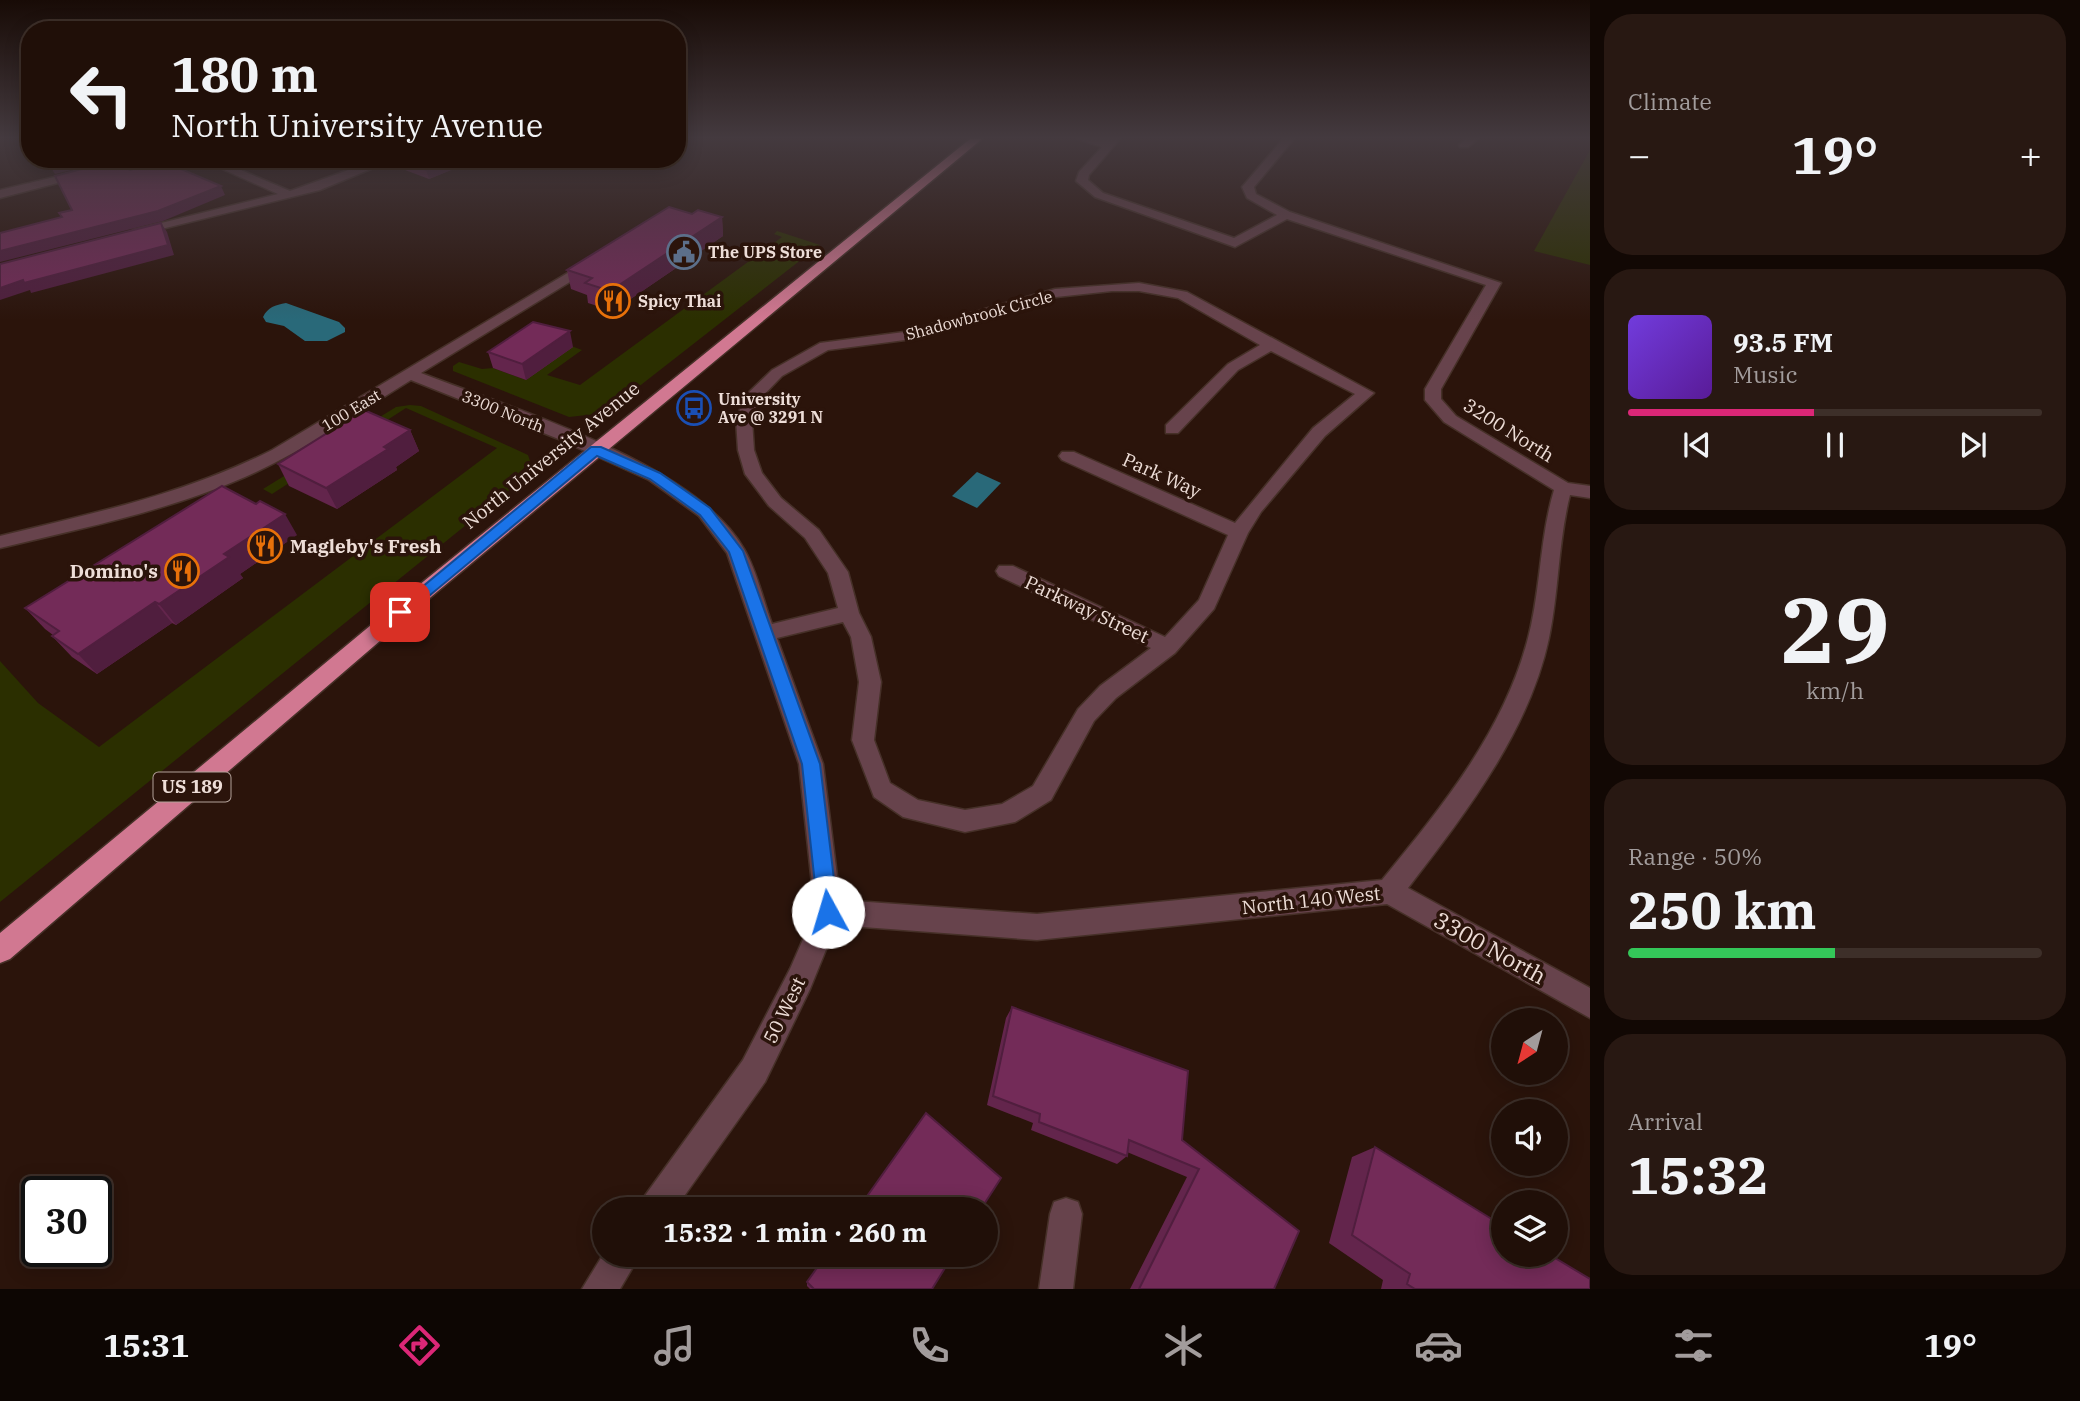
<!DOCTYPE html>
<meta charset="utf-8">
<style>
:root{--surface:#200f08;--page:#281812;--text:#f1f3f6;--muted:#a29c9c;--line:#3d2f29;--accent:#db2777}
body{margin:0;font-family:"IBM Plex Serif",serif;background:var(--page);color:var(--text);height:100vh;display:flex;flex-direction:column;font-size:26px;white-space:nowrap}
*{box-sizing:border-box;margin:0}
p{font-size:23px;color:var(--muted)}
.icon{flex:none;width:38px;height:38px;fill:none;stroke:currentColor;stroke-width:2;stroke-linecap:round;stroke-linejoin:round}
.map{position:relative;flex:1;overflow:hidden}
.details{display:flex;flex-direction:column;gap:14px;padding:14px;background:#120804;width:490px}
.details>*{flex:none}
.hud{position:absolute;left:21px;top:21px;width:665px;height:147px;border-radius:28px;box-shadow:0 4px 18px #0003,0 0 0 2px var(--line);background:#200f08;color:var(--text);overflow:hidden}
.needle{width:46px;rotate:216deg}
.fabs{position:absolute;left:1491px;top:1008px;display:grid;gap:14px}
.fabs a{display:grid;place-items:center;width:77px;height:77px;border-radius:50%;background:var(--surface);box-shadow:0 4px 18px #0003,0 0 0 2px var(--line);font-size:35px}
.speed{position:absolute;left:21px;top:1176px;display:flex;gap:14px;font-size:35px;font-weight:700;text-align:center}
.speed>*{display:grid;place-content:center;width:91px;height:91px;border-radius:50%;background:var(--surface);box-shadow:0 4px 18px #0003,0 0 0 2px var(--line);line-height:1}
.speed .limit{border:4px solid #111;border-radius:10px;background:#fff;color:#111}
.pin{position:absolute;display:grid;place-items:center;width:60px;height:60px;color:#fff;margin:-30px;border-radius:14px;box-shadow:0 4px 10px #0006}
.me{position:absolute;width:77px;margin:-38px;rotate:354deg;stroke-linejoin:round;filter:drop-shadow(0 0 5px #0008)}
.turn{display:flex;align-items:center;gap:24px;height:147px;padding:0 35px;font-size:32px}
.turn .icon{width:91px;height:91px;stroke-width:2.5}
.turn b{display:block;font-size:49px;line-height:60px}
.big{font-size:52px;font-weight:800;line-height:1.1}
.details .tile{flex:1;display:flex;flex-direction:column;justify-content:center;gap:10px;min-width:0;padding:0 24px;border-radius:28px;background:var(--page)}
.details .dial{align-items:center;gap:0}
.dial b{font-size:91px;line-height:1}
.song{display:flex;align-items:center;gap:21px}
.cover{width:84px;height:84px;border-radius:10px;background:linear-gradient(135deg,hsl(260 70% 55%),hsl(270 70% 35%))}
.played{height:7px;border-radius:4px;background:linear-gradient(90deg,var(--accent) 45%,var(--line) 45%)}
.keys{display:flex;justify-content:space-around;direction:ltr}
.heat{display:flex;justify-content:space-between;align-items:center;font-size:38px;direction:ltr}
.charge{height:10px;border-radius:5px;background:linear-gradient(90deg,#34c759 50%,var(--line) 0)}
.trip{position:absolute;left:592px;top:1197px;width:406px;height:70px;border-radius:35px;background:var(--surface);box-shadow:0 4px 18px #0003,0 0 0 2px var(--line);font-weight:800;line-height:70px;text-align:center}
.menu{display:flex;height:112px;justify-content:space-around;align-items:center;background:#0d0603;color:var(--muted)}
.menu .icon{width:49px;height:49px}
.menu .on{color:var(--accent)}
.menu b{font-size:32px;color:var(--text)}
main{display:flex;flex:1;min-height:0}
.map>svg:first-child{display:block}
.green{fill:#2b2f00}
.water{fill:#296979}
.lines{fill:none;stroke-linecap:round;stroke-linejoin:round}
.minor-casing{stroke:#463028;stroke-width:3}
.highway-casing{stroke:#463028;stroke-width:3}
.minor{fill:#67434c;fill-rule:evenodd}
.highway{fill:#d17891;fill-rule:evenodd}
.wall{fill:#63254c}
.shaded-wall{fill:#501e3e}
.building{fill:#732b58;stroke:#501e3e;stroke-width:2}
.route{fill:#1a73e8;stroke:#114b97;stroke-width:2}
.labels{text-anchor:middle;stroke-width:7;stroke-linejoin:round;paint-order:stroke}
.far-poi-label{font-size:16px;font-weight:bold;fill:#edddd7;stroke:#2b140b;text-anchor:start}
.far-street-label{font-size:16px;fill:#edddd7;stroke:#2b140b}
.shield{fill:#2b140b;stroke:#b3a19a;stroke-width:2}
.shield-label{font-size:18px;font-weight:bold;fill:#edddd7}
.street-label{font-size:19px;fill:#edddd7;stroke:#2b140b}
.poi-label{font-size:19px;font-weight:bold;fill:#edddd7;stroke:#2b140b;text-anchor:start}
.near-street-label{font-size:23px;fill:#edddd7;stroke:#2b140b}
</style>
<main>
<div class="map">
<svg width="1590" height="1289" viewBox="0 0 1590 1289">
<rect width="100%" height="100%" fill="#2b140b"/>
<g class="green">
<polygon points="1590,150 1590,265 1534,251"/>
<polygon points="777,231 820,245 605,413 569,417 453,371 453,366 459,362 482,369 493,368 526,380 566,344 582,350 547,375 580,385 782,237 774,234"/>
<polygon points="410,405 421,406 528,455 530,461 515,478 518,483 0,902 0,661 38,703 99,747 497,448 406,408 272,494 263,489 396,407"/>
</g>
<g class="water">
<path d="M286,303l53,19 6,6v4l-18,9h-22l-21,-15 -18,-4 -3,-5c5,-10 12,-12 23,-14z"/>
<polygon points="977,472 1001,483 977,508 952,496"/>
</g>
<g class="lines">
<g class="minor-casing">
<g id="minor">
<path d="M1078,139h42l-31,36 -1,5 15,13 131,45 43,-23 -30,-17 -5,-11 41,-48h11l-40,48 2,7 34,18 211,71 -60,106v10l15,17 112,67 22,3v12l-20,-3c-12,47 -11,96 -21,143 -20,94 -84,176 -141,250l182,100v30l-203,-114 -350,36 -201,-15 -26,64 -45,93 -90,127h-35l4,-12 99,-137 47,-91 25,-57 -16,-148 -72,-211 -28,-37 -50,-36 -93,-42 -145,-58c-54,33 -108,72 -166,97 -78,34 -162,51 -245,71v-12c97,-24 182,-41 272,-86l319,-191 5,1v6l-175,107c92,36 274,90 323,176 13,22 19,51 28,75l66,-16 -10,-35 -23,-35 -36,-32 -24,-32 -7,-24 -2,-30 9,-24 27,-26 48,-27 84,-11 151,-43 84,-6 48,9 187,101 -49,43 -64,76 -13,21 -34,76 -39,44 -59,45 -22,23 -43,79 -36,22 -50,10 -62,-15 -29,-20 -22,-57 7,-58 -8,-45 -8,-15 -66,16 46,126 17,136 197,14 345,-34c59,-72 120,-146 145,-238 14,-50 12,-102 27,-152l-110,-68 -19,-22v-11l61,-104 -199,-66 -52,28 -140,-50 -19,-16 3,-9 23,-25zM1112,291h27l39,7 82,47 -32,19 -62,61v8h12l60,-63 33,-19 84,43 -42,34 -78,95 -161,-71h-12l-3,4 3,4 166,75 -29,65 -34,37 -152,-71h-14l-3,5 3,5 152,72 -51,38 -22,23 -45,77 -31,18 -37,6 -47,-10 -28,-17 -16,-43 7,-58 -10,-45 -12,-24 -11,-41 -29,-42 -38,-32 -19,-25 -8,-23 -2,-30 6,-19 24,-25 46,-26 77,-10 151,-43z"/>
<polygon points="1466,139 1478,139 1468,147 1460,147 1459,145"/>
<polygon points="130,159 150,159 0,198 0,190"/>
<polygon points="200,159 215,159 290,191 379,159 395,159 320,190 133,236 133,230 278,194"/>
<polygon points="1066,1198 1078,1202 1082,1214 1073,1289 1039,1289 1050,1214 1054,1202"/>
<polygon points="604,1253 640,1255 620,1289 582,1289"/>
</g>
</g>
<g class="highway-casing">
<polygon id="highway" points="970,139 982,139 438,591 10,959 0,963 0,933 424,581"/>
</g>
<use href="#minor" class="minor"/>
<use href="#highway" class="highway"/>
</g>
<g class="wall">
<polygon points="263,159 323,159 293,170"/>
<polygon points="387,159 478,159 429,179 389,164"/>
<polygon points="692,214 722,217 723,236 613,311 588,303 587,295 571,289 567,270"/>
<polygon points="573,347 526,380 493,368 488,352"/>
<polygon points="410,430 419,451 396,467 397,470 337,509 289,486 278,464"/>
<polygon points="297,535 240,574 243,578 176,625 172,623 97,674 72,657 52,636 53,635 45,629 25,608"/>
<polygon points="1012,1007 1182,1140 1274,1289 1130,1289 1187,1177 1127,1152 1127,1156 1117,1164 1031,1130 1033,1123 987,1105 1006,1018"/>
<polygon points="1375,1147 1590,1289 1381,1289 1383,1280 1329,1243 1352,1157"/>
<polygon points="807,1282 932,1289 810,1289 807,1286"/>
</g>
<g class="shaded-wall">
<polygon points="74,159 109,159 110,161 55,174 49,165"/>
<polygon points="295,159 323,159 293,170 289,161"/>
<polygon points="453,159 478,159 429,179 426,170"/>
<polygon points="221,186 225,195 163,221 0,262 0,251"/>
<polygon points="722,217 723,236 613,311 610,291"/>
<polygon points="161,223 167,232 174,255 31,293 30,290 0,300 0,288 23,280"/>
<polygon points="570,331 573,347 526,380 522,364"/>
<polygon points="410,430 419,451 396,467 397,470 337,509 326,488"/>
<polygon points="285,514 297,535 240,574 243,578 176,625 159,604 224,554"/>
<polygon points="155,602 172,623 97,674 78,654"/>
</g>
<g class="building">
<polygon points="46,159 74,159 49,165"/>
<polygon points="397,159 453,159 426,170"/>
<polygon points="116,160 130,170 160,160 221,186 158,211 0,251 0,233 62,217 59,213 72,210 55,176"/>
<polygon points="669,207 692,214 698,210 722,217 610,291 585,283 592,278 567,270"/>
<polygon points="161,223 168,245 24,283 23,280 0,288 0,264"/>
<polygon points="533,322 570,331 522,364 488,352"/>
<polygon points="364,410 410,430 384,447 388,449 326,488 278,464"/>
<polygon points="222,486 256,504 260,501 285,514 224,554 229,557 159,604 155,602 78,654 52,636 59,631 25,608"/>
<polygon points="1012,1007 1188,1071 1182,1140 1299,1231 1274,1289 1139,1289 1199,1169 1129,1140 1127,1156 1039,1122 1040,1114 993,1096"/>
<polygon points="926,1113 1001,1178 981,1209 858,1209"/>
<polygon points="1375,1147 1503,1226 1503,1255 1550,1255 1590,1279 1590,1289 1415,1289 1407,1284 1410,1274 1352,1235"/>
<polygon points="826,1255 953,1255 932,1289 814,1289 807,1282"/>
</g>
<linearGradient id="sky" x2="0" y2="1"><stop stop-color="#180b06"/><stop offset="0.43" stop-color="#443a3f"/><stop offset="1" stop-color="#443a3f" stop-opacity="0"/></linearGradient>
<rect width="1590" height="320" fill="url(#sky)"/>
<polygon class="route" points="591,447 601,447 660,473 710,508 743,551 820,764 838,912 835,919 828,922 821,919 818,912 802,764 729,552 700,515 650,479 597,456 405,616 400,618 392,612"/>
<defs>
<g id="civic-ring" transform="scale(1.75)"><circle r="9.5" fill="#2b140b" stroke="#5c6f8a" stroke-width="1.5"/><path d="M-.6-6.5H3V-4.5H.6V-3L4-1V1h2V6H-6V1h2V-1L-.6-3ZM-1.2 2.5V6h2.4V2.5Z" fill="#5c6f8a"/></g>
<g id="restaurant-ring" transform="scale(1.75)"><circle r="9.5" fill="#2b140b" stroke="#e8710a" stroke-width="1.5"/><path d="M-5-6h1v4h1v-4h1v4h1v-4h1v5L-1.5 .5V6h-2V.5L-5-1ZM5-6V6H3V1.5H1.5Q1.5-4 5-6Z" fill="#e8710a"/></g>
<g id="bus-ring" transform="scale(1.75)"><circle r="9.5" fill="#2b140b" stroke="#1a4fb4" stroke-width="1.5"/><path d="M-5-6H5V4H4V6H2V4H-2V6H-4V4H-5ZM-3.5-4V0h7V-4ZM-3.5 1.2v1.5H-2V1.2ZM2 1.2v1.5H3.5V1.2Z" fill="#1a4fb4"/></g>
</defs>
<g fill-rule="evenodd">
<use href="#civic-ring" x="684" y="252"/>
<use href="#restaurant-ring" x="613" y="301"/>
<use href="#bus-ring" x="694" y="408"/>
<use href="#restaurant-ring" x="265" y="546"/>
<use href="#restaurant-ring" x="182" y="571"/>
</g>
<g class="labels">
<g class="far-poi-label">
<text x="708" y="258">The UPS Store</text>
<text x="638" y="307">Spicy Thai</text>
<text x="718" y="405">University<tspan x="718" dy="18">Ave @ 3291 N</tspan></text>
</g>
<g class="far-street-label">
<text transform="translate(979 315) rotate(-15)" y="6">Shadowbrook Circle</text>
<text transform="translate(351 410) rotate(-31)" y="6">100 East</text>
<text transform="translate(503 411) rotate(22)" y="6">3300 North</text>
</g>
<rect class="shield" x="153.5" y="772.5" width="77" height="29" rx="5"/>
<g class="shield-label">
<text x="192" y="793">US 189</text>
</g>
<g class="street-label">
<text transform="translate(1509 430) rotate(32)" y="7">3200 North</text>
<text transform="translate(551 455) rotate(-39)" y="7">North University Avenue</text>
<text transform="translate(1162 475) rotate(24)" y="7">Park Way</text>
<text transform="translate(1087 609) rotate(25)" y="7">Parkway Street</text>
<text transform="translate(1311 900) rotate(-6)" y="7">North 140 West</text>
<text transform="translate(784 1010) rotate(-64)" y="7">50 West</text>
</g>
<g class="poi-label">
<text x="290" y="553">Magleby's Fresh</text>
<text x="158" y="578" text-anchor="end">Domino's</text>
</g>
<g class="near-street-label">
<text transform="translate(1490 948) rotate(29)" y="8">3300 North</text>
</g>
</g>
</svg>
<div class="fabs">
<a><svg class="needle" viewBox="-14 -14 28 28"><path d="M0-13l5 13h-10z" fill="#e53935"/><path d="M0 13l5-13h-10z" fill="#a29c9c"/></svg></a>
<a><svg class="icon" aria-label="sound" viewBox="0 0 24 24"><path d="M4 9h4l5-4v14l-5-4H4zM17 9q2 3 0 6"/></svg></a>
<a><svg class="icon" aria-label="layers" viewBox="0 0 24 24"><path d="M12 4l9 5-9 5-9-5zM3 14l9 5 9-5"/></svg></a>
</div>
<div class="speed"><div class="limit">30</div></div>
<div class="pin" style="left:400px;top:612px;background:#d93025"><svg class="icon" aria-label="arrive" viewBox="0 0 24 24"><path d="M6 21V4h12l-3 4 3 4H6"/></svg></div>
<svg class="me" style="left:828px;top:912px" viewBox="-20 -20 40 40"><circle r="19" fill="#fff"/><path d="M0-13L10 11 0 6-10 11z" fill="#1a73e8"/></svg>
<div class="trip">15:32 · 1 min · 260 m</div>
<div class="hud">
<div class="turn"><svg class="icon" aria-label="left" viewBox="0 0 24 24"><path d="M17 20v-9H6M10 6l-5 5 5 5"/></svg><div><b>180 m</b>North University Avenue</div></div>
</div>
</div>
<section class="details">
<div class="tile"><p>Climate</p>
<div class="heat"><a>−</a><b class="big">19°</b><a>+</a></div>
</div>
<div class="tile">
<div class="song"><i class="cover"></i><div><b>93.5 FM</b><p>Music</p></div></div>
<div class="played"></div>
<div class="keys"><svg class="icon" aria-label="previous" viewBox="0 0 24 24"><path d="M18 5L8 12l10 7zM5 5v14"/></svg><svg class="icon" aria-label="pause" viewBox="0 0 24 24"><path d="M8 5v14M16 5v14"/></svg><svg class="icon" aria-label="next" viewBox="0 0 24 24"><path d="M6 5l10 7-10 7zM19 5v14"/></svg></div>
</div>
<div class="tile dial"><b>29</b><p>km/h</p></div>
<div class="tile"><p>Range · 50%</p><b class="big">250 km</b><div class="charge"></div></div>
<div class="tile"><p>Arrival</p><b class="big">15:32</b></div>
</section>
</main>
<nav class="menu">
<b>15:31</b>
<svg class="icon on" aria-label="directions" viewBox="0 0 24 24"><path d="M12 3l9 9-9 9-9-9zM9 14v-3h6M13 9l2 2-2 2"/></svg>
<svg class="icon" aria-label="music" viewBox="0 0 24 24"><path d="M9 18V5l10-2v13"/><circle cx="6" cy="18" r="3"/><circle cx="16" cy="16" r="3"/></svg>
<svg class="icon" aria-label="phone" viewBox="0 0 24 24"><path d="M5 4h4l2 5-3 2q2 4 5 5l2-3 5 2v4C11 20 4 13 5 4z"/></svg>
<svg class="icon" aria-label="climate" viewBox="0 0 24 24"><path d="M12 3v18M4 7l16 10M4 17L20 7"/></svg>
<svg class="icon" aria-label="car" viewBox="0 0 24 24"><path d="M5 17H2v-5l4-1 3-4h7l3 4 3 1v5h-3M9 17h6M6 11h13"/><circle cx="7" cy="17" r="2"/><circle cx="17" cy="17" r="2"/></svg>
<svg class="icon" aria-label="filters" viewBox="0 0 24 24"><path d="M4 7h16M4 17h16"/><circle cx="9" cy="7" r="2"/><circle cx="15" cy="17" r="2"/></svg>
<b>19°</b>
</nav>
